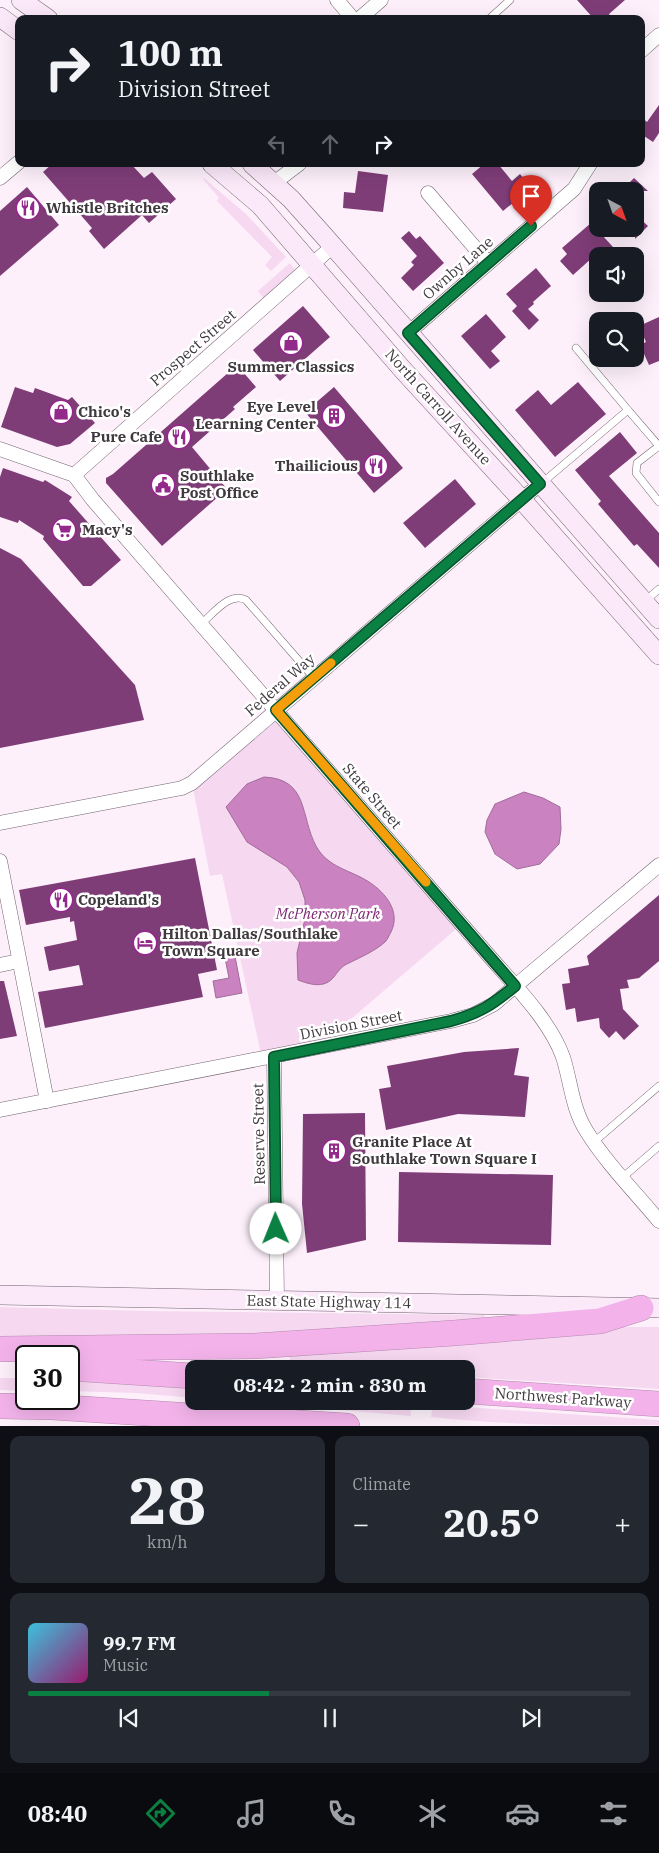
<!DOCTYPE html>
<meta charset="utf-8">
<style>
:root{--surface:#171b24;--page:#242831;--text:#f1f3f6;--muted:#9ea1a6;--line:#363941;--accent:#0b8043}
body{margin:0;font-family:"IBM Plex Serif",serif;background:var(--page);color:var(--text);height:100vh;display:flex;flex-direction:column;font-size:19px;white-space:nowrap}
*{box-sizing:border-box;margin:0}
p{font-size:16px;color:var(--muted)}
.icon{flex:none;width:28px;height:28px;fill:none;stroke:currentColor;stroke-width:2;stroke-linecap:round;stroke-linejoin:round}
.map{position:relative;height:1426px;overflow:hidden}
.side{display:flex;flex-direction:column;gap:10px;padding:10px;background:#0d0f14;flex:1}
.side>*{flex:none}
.top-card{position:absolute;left:15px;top:15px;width:630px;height:152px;border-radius:10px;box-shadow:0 5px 20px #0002;background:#171b24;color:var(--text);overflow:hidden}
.needle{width:32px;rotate:139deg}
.controls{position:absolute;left:589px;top:182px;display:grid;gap:10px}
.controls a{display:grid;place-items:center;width:55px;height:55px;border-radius:10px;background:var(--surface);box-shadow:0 5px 20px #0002;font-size:25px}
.speed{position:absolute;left:15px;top:1345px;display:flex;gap:10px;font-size:25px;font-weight:700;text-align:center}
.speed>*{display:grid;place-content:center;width:65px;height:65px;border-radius:50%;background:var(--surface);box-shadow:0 5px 20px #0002;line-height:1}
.speed .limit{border:2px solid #111;border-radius:8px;background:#fff;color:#111}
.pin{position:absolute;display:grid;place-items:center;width:42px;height:42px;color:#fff;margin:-51px -21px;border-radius:50% 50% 50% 0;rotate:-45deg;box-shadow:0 0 5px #0007}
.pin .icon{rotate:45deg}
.me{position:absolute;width:55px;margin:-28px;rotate:359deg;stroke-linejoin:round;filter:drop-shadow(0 0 4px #0008)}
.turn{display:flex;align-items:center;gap:18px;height:105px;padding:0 20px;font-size:22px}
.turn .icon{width:65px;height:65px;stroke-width:2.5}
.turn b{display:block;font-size:35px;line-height:42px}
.lanes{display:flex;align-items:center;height:48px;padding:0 20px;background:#0003;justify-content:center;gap:25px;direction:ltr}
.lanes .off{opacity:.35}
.big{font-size:38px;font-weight:700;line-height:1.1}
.side .tile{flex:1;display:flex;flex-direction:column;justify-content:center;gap:8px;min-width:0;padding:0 18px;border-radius:10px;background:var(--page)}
.side .dial{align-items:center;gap:0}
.dial b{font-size:65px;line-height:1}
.song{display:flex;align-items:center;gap:15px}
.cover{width:60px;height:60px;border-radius:8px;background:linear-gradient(135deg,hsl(190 70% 55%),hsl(320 70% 35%))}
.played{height:5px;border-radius:2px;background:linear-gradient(90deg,var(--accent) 40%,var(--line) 40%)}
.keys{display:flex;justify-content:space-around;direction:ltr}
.heat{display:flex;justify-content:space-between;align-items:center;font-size:28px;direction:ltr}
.side .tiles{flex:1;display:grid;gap:10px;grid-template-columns:1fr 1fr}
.tile:last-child{grid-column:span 2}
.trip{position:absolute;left:185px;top:1360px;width:290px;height:50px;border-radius:10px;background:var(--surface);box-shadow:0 5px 20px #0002;font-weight:700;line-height:50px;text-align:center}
.tab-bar{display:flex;height:80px;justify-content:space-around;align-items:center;background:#090b0e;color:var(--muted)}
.tab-bar .icon{width:35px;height:35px}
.tab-bar .selected{color:var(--accent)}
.tab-bar b{font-size:22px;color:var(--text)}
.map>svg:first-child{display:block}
.green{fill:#f6d8f1}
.water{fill:#ca82c0;stroke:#a16c99}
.building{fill:#7f3d78}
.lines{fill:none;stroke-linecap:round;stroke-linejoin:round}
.lane-casing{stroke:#71646f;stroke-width:8}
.street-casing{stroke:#71646f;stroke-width:15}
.secondary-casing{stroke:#71646f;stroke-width:20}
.highway-casing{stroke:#b489ae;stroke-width:26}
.lane{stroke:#fff;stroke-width:7}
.street{stroke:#fff;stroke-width:14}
.secondary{stroke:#fbe8f9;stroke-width:19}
.highway{stroke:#f3b3ea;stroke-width:25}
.route-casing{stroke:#07532c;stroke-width:12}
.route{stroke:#0b8043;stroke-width:9}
.slow{stroke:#f59e0b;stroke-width:9}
.labels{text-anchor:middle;stroke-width:5;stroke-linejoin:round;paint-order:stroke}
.poi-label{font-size:15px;font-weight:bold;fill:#403a3f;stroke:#fff;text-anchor:start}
.street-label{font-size:15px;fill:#403a3f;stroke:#fff}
.park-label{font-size:15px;font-style:italic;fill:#7d2875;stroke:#fff}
</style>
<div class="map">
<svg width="659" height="1426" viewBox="0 0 659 1426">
<rect width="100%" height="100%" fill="#fdf0fb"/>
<g class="green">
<polygon points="204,178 246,214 286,257 271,271 265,265 272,257 217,201 219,198 203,179"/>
<polygon points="290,263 295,270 264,299 258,291"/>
<polygon points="276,710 462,924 317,1048 262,1059 222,874 210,876 192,783"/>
<polygon points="0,1307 146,1311 485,1315 483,1323 291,1336 0,1340"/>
<polygon points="620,1327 659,1327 659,1389 466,1377 466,1369 368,1369 290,1362 289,1347"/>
<polygon points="0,1378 26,1378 26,1391 0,1390"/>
<polygon points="69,1379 194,1386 194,1398 136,1393 69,1391"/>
<polygon points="238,1401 377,1401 410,1404 411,1416"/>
<path d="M433,1405l226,15v5c-77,1 -151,0 -228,-8z"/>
</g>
<g class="water">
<path d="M264,777c45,2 36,39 52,69 12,22 35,24 53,36 17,11 32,30 22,50 -2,3 -3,7 -6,10 -10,9 -24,15 -36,21 -8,3 -11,9 -16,15 -10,11 -24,6 -35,2l-1,-27 8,-34v-19l-6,-18 -12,-15 -40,-25 -21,-35 21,-23z"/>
<polygon points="524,792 543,798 560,807 561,829 559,844 540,864 517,869 495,854 485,832 487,820 495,804"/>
<polygon points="234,951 242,993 216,998 213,981 229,978 224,953"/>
</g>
<g class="building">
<polygon points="577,0 625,0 609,14 613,19 594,19"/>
<polygon points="659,105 659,133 653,142 641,134 641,117 647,122"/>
<polygon points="52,164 131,164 144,178 152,172 176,199 149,223 142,215 104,249 89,231 92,228 43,172"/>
<polygon points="484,164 498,164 512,181 520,174 531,188 503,211 472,174"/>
<polygon points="358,171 388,175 383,212 343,208 344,192 355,193"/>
<polygon points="634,178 648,191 621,191"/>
<polygon points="27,187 59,225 0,276 0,211"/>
<polygon points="635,214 648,226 635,239"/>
<polygon points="591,223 613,247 605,253 602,249 573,275 560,261 567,254 562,248"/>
<polygon points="409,231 416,239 420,236 444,263 413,291 401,278 414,265 411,262 417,256 401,238"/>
<polygon points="536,268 551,286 533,302 534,304 528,309 539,320 529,330 512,311 517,306 506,294"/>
<polygon points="303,306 330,337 280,381 253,350"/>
<polygon points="486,314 506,337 491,351 500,361 490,369 461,336"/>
<polygon points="659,317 659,361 649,365 640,345 646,342 639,326"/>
<polygon points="237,365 256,387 233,407 235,409 192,447 227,489 162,546 106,483 106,478 113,474"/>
<polygon points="578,382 606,414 555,457 515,410 538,390 551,405"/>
<polygon points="15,387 33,393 35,388 68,400 72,397 95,423 70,444 57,447 1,427"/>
<polygon points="334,387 403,468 374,493 305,412"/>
<polygon points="620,432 637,453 609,476 659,533 659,568 637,544 634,546 598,504 601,501 575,470"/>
<polygon points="3,468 43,482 45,480 72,497 69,501 121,560 91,586 83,586 43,539 44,536 19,520 18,523 0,517 0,477"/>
<polygon points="455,479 476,504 425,548 403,523"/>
<polygon points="0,548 21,559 135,685 144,720 0,748"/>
<polygon points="195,858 217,970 198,974 203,997 45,1028 38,992 83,985 79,965 49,971 44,947 77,940 74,921 70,922 70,917 26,925 19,890"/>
<polygon points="659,895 659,961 639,978 627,980 629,988 620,989 623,1009 639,1026 624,1040 616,1031 609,1038 600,1028 599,1018 577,1022 575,1008 566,1010 562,984 570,983 568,969 589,965 587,956"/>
<polygon points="0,981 4,981 17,1036 0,1039"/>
<polygon points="519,1048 514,1075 529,1077 525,1117 458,1114 386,1130 379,1089 391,1087 387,1066 464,1052"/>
<polygon points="365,1113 366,1240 307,1253 302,1204 303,1114"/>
<polygon points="399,1172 553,1175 551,1245 398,1242"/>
</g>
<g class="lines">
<g class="lane-casing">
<g id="lane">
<polyline points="489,19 510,0"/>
<polyline points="628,410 659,446"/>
<polyline points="659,446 637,463 636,473 659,502"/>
<polyline points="542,483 628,410 576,348"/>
<polyline points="644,602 659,589"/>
<path d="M201,624c12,-10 29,-33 45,-24l68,78"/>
<polyline points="594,1142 659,1086"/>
<polyline points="622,1178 659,1146"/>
</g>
</g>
<g class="street-casing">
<g id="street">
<polyline points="337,0 353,19"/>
<polyline points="359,19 381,0"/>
<polyline points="641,51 659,35"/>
<polyline points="0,178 19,162"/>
<polyline points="274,183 299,164"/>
<polyline points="428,193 488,263"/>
<polyline points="408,333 574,189 590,164"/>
<path d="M0,449l74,26 19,25 391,450c26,31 65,68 79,107 8,25 9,52 24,75 20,32 48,60 72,89"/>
<polyline points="74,475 333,246"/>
<polyline points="0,823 182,788 192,783 540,484"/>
<polyline points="0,861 47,1101"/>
<polyline points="0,965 19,961"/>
<polyline points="274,1057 277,1301"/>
<polyline points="0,1110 451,1021 473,1015 494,1004 659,865"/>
</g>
</g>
<g class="secondary-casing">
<g id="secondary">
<polyline points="21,0 48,19"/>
<polyline points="0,17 19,31"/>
<polyline points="212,164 260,205 403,370 522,500 659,655"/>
<polyline points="252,164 291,199 325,237 659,619"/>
<polyline points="0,1295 659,1308"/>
</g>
</g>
<g class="highway-casing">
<g id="highway">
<polyline points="0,1349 255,1346 454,1333 600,1321 641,1308"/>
<polyline points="69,1368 194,1376"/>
<polyline points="466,1391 659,1404"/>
<polyline points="0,1406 52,1407 347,1426"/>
</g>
</g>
<use href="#lane" class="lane"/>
<use href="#street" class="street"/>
<use href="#secondary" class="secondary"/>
<use href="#highway" class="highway"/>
</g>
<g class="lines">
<g class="route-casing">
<path id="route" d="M276,1229l-2,-172 177,-36c29,-8 41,-16 64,-35l-239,-276 264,-226 -132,-151 123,-107"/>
</g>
<use href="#route" class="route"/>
<polyline class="slow" points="331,663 276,710 426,882"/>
</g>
<defs>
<g id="restaurant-ring" transform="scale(1.25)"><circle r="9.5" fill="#fff" stroke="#94298c" stroke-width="1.5"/><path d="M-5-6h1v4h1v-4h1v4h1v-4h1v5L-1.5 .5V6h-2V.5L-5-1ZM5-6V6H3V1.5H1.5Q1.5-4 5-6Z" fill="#94298c"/></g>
<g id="shop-ring" transform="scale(1.25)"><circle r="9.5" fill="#fff" stroke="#94298c" stroke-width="1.5"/><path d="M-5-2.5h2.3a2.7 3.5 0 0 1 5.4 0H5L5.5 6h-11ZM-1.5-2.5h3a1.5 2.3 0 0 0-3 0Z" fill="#94298c"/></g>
<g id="building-ring" transform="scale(1.25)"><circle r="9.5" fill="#fff" stroke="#94298c" stroke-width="1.5"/><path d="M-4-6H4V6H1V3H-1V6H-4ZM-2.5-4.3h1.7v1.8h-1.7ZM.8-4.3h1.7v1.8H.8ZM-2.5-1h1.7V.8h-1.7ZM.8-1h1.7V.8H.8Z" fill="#94298c"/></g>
<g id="civic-ring" transform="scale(1.25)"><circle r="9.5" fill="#fff" stroke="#94298c" stroke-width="1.5"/><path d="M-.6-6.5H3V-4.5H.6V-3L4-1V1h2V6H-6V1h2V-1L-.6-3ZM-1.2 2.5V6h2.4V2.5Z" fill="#94298c"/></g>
<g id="supermarket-ring" transform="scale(1.25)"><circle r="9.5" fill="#fff" stroke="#94298c" stroke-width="1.5"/><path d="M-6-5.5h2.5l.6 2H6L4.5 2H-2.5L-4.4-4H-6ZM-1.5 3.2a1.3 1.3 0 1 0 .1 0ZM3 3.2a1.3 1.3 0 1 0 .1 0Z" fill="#94298c"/></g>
<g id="hotel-ring" transform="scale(1.25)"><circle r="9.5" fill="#fff" stroke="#94298c" stroke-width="1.5"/><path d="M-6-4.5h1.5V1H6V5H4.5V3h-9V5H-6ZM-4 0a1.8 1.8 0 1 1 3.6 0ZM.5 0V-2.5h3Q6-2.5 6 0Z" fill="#94298c"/></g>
</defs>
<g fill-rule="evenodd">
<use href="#restaurant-ring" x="28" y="208"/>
<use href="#shop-ring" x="291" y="343"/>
<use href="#shop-ring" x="61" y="412"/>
<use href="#building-ring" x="334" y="416"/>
<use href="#restaurant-ring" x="179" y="437"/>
<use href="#restaurant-ring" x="376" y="466"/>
<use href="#civic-ring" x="163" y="485"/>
<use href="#supermarket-ring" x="64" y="530"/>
<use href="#restaurant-ring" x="61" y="900"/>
<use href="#hotel-ring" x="145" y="943"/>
<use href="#building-ring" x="334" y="1151"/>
</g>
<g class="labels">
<g class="poi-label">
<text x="46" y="213">Whistle Britches</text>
<text x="291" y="372" text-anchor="middle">Summer Classics</text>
<text x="316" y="412" text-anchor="end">Eye Level<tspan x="316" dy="17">Learning Center</tspan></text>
<text x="78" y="417">Chico's</text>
<text x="162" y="442" text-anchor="end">Pure Cafe</text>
<text x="358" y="471" text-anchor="end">Thailicious</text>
<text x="180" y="481">Southlake<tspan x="180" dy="17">Post Office</tspan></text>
<text x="82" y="535">Macy's</text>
<text x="78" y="905">Copeland's</text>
<text x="162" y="939">Hilton Dallas/Southlake<tspan x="162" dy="17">Town Square</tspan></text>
<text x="352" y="1147">Granite Place At<tspan x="352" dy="17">Southlake Town Square I</tspan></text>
</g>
<g class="street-label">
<text transform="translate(458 268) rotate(-41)" y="5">Ownby Lane</text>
<text transform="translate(193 348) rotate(-41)" y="5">Prospect Street</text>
<text transform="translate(438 407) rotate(48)" y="5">North Carroll Avenue</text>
<text transform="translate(280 685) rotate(-41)" y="5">Federal Way</text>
<text transform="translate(372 796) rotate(49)" y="5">State Street</text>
<text transform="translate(351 1025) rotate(-11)" y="5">Division Street</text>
<text transform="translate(259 1134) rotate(-91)" y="5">Reserve Street</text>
<text transform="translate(329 1302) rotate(1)" y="5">East State Highway 114</text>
<text transform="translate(563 1398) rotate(4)" y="5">Northwest Parkway</text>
</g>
<g class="park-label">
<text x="328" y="919">McPherson Park</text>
</g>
</g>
</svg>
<div class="controls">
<a><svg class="needle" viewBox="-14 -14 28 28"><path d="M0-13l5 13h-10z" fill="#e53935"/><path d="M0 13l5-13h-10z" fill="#9ea1a6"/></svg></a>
<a><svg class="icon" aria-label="sound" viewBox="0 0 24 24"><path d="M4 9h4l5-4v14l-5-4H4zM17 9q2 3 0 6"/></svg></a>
<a><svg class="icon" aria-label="search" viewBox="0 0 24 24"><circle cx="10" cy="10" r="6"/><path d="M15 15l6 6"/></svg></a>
</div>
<div class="speed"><div class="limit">30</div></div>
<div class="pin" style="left:531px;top:226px;background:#d93025"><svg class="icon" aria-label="arrive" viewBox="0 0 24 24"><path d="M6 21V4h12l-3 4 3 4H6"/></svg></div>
<svg class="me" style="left:276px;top:1229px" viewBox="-20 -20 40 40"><circle r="19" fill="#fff"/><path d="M0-13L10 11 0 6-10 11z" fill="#0b8043"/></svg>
<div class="trip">08:42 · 2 min · 830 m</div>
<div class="top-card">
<div class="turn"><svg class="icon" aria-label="right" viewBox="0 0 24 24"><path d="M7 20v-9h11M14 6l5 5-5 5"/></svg><div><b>100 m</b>Division Street</div></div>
<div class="lanes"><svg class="icon off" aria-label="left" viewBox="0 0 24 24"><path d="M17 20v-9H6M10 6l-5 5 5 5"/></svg><svg class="icon off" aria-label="ahead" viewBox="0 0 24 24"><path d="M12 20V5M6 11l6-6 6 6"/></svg><svg class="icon" aria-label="right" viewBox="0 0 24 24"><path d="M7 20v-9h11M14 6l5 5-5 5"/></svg></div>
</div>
</div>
<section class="side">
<div class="tiles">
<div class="tile dial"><b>28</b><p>km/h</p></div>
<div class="tile"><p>Climate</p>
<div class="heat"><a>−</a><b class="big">20.5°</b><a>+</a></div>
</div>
<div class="tile">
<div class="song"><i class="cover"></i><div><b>99.7 FM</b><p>Music</p></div></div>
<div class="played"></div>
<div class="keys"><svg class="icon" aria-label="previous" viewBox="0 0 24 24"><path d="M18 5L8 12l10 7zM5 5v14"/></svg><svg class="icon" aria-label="pause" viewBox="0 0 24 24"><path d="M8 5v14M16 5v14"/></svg><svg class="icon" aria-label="next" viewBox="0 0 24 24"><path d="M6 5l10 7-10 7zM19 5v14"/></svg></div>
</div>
</div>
</section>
<nav class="tab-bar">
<b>08:40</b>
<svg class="icon selected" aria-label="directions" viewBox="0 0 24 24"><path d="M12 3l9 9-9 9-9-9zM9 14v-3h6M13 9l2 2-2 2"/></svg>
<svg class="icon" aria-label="music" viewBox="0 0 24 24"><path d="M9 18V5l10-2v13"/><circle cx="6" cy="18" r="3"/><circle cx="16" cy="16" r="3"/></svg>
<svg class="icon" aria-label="phone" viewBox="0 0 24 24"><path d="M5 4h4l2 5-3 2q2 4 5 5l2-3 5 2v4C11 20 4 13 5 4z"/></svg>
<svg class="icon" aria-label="climate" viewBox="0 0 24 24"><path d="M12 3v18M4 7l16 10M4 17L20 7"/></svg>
<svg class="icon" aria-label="car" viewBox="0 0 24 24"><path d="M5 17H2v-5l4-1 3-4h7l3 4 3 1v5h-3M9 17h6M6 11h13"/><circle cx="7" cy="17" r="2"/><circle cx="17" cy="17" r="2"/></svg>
<svg class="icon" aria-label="filters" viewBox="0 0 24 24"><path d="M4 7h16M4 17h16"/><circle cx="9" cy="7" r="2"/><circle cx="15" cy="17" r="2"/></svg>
</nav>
